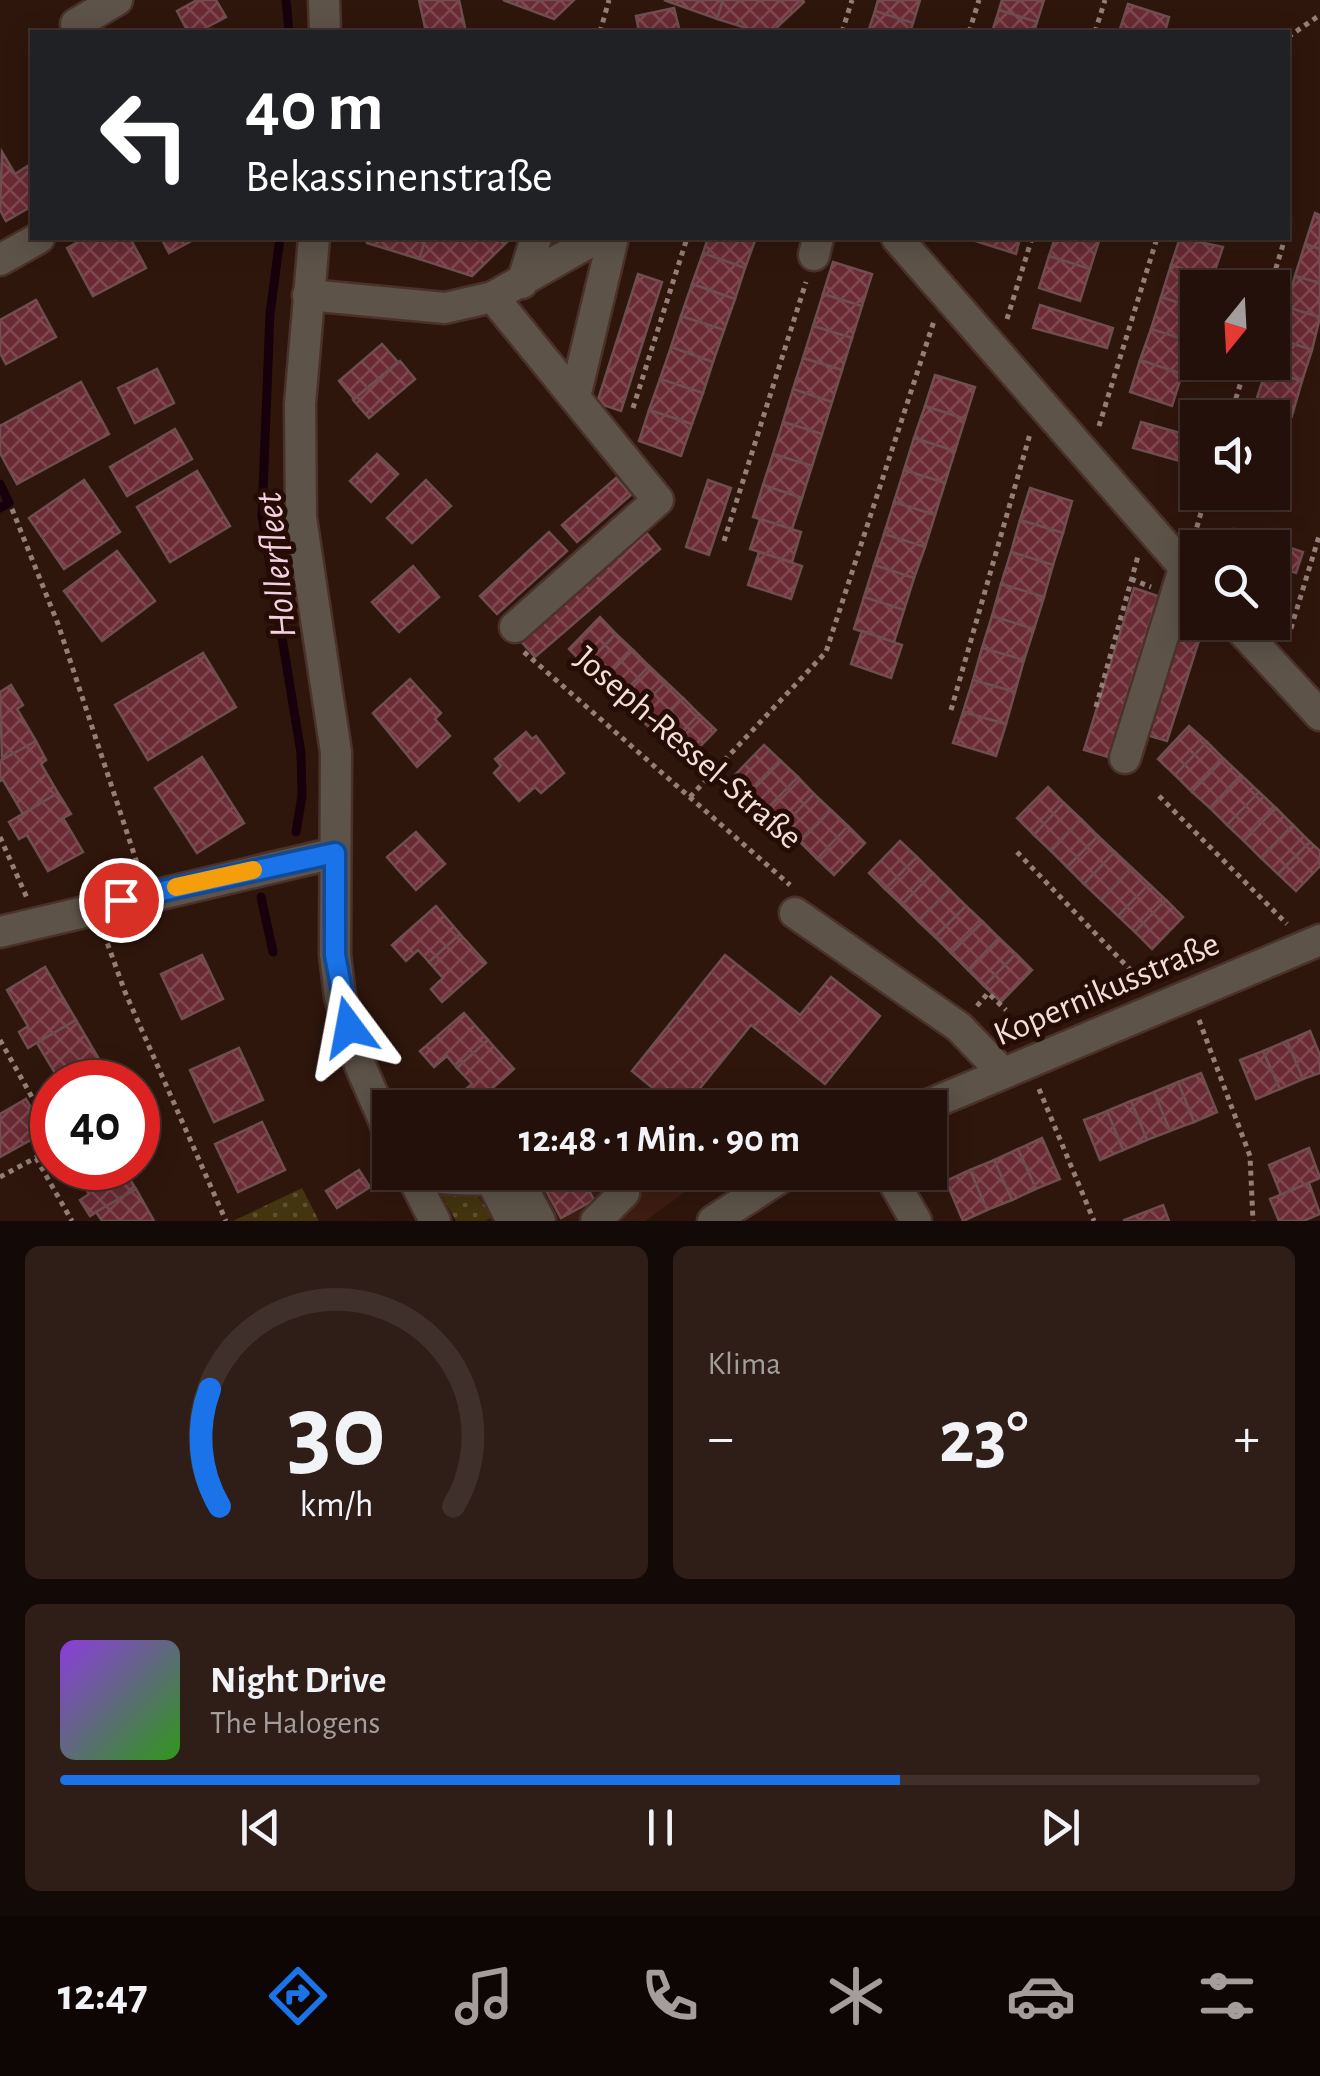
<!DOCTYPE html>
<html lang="de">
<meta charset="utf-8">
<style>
:root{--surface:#23100a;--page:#2f1e18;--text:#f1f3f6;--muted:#a39d9c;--line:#40302b;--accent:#1a73e8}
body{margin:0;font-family:"Alegreya Sans",sans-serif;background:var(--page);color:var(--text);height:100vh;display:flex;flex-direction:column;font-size:38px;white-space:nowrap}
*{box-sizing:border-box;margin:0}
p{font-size:32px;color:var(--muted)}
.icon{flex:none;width:55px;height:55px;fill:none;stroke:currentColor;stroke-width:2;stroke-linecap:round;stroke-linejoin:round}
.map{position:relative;height:1221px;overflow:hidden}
.side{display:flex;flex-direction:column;gap:25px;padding:25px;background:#130906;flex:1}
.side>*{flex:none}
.guide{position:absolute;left:30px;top:30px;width:1260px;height:210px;border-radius:0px;box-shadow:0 5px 25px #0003,0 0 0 2px var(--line);background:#202124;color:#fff;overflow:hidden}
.needle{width:65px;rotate:198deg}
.controls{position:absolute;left:1180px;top:270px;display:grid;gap:20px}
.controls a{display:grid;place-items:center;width:110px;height:110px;border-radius:0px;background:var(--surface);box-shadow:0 5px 25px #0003,0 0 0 2px var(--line);font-size:50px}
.speed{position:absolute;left:30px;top:1060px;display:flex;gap:20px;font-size:50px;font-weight:700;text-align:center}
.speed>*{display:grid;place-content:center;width:130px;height:130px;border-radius:50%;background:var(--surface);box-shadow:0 5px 25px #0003,0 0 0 2px var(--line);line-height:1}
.speed .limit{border:15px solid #d22;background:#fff;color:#111}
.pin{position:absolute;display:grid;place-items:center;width:85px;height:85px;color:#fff;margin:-42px;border:5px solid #fff;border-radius:50%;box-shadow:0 2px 10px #0007}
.me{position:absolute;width:110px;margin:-55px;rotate:347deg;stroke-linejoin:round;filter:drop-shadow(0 0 8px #0008)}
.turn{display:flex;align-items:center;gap:35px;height:210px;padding:0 50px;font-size:45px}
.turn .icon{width:130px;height:130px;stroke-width:2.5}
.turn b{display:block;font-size:70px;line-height:85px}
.big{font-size:75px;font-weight:700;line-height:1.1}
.side .widget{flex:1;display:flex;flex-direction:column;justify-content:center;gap:15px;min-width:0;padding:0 35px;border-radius:15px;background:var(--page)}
.side .dial{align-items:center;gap:0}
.dial svg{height:260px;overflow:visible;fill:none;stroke:var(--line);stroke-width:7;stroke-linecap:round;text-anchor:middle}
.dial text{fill:var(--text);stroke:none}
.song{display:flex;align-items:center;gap:30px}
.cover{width:120px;height:120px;border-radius:15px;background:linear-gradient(135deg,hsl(270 70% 55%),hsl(110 70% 35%))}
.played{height:10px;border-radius:5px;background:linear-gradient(90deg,var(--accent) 70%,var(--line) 70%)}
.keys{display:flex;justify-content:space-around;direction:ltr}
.heat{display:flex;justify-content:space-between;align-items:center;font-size:55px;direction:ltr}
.side .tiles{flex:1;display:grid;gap:25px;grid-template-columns:1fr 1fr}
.widget:last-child{grid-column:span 2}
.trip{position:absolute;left:372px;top:1090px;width:575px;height:100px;border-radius:0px;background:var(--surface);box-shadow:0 5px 25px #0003,0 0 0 2px var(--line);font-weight:700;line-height:100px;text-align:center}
.tabs{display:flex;height:160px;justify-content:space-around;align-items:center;background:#0e0604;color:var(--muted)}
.tabs .icon{width:70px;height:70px}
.tabs .selected{color:var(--accent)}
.tabs b{font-size:45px;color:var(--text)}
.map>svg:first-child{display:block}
.built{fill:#3e1d12}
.green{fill:url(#green-dots)}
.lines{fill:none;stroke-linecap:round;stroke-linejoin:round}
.stream{stroke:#17000b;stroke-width:9}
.building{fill:url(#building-cross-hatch);stroke:#6f4e50;stroke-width:2.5}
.minor-casing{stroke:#4a322a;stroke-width:35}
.path{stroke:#947e77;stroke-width:5;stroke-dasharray:5 5;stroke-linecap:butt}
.minor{stroke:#5d5349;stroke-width:30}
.route-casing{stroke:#114b97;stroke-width:25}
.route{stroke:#1a73e8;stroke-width:18}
.slow{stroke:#f59e0b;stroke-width:18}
.labels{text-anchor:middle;stroke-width:10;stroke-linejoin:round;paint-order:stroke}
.street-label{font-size:35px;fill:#f2dfd9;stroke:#250c05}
.water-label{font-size:38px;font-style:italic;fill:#f5d0e2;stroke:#250c05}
</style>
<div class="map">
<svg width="1320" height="1221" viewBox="0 0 1320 1221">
<defs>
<pattern id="green-dots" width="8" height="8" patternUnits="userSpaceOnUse" patternTransform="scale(2.5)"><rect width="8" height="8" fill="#42350f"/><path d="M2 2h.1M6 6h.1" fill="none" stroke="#5e5231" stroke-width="1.8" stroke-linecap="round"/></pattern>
<pattern id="building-cross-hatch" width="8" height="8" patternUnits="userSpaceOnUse" patternTransform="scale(2.5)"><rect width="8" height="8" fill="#6a2b34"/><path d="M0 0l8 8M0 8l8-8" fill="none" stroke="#804951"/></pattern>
</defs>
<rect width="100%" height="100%" fill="#2f160d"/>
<polygon class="built" points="688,1172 699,1182 645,1221 456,1221 429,1173"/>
<g class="green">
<polygon points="302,1188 319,1221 233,1221"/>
<polygon points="473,1191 493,1216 485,1221 456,1221 440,1192"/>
</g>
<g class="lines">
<g class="stream">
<polyline points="286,0 289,32"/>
<polyline points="280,238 270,314 262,516 301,753 302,796 296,832"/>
<polyline points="0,484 9,503 0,508"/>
<polyline points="261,897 273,952"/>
</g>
</g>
<g class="building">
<polygon points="197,0 216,0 226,17 198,32 188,32 177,11"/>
<polygon points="419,0 459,0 466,32 426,32"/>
<polygon points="503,0 574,0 554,19"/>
<polygon points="664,0 723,0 717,19"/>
<polygon points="723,0 803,0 804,2 772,32 759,32 717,19"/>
<polygon points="878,0 920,0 913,23 875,11"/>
<polygon points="1002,0 1044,0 1037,22 999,10"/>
<polygon points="1128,4 1169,17 1165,32 1119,32"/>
<polygon points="674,8 680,32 639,32 636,16"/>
<polygon points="999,10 1037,22 1034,32 992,32"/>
<polygon points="875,11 913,23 910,32 868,32"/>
<polygon points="2,152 15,174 32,163 32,206 6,221 0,210"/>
<polygon points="1315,213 1320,215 1320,249 1305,244"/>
<polygon points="86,238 130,238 146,268 93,296 67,248"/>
<polygon points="161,238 197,238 169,253"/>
<polygon points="366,238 426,238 419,259 367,243"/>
<polygon points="426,238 451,241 502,238 507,242 472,276 419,259"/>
<polygon points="708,238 756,238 745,268 703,253"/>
<polygon points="966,238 1020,238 1016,254"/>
<polygon points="1055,238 1100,238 1090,269 1049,256"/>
<polygon points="1180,238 1223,247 1212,279 1171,265"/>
<polygon points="1305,244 1320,249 1320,283 1295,276"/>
<polygon points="703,253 745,268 735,299 692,284"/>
<polygon points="1049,256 1090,269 1080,301 1039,288"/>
<polygon points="833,262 872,274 862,306 823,294"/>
<polygon points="1171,265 1212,279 1210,288 1198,288 1198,309 1161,297"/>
<polygon points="638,274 662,282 621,411 597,403"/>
<polygon points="1295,276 1320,283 1320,317 1286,307"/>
<polygon points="692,284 735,299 724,330 681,316"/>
<polygon points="823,294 862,306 852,338 813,326"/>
<polygon points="1161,297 1198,309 1192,342 1151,329"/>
<polygon points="36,300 56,337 6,364 0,353 0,320"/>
<polygon points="1040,305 1113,328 1107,348 1033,328"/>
<polygon points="1286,307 1320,317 1312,350 1276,338"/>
<polygon points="681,316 724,330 713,362 671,347"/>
<polygon points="813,326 852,338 842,370 803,358"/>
<polygon points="1151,329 1192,342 1182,374 1140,360"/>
<polygon points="1276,338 1312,350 1302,381 1266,370 1272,362"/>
<polygon points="382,344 398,362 354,399 339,381"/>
<polygon points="671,347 713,362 703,393 660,379"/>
<polygon points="803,358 842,370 832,402 793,389"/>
<polygon points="1140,360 1182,374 1172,406 1130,392"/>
<polygon points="400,361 415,379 369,418 353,400"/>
<polygon points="157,369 174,403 135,423 118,388"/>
<polygon points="1266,370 1302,381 1293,412 1256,401"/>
<polygon points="935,375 975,387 965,419 925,406"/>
<polygon points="660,379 703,393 692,424 649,410"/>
<polygon points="81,382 109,434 17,484 0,453 0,426"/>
<polygon points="793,389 832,402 822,434 783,422"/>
<polygon points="1256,401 1293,412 1283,443 1272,440 1272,418 1251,418"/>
<polygon points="925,406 965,419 955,451 914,438"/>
<polygon points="649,410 692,424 681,456 639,441"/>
<polygon points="783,422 822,434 812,466 773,454"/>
<polygon points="1141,422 1198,438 1198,466 1133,448"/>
<polygon points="175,429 192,459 127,496 110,467"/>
<polygon points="914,438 955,451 945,483 904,470"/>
<polygon points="1272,440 1283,443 1273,475 1272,475"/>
<polygon points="377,454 398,474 371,502 350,481"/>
<polygon points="773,454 812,466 802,498 763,485"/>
<polygon points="904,470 945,483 935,515 894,502"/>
<polygon points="197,471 230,526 170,562 137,507"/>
<polygon points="616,478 631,495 577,542 562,525"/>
<polygon points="84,480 120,532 64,569 29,518"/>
<polygon points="426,480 451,506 412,543 387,518"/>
<polygon points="708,480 731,488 709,555 686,547"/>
<polygon points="763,485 802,498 792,529 753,517"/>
<polygon points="1030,488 1072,501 1063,533 1020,520"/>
<polygon points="1228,492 1268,492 1263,506"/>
<polygon points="894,502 935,515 925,547 884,534"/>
<polygon points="760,519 801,532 792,562 750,549"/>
<polygon points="1020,520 1063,533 1053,565 1011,552"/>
<polygon points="1234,529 1303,552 1296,573 1272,565 1272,548 1228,548"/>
<polygon points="645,531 660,549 535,657 520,640"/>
<polygon points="549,532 567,551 497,614 480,596"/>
<polygon points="884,534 925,547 914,578 874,565"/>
<polygon points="117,551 155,601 102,641 64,591"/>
<polygon points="759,552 802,566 791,599 748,585"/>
<polygon points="1011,552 1053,565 1044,597 1001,584"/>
<polygon points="874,565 914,578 904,610 864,597"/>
<polygon points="413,566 439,597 399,632 372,602"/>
<polygon points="1001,584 1044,597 1034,629 992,616"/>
<polygon points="1134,588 1158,596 1108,757 1084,750"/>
<polygon points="864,597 904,610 894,642 854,629"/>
<polygon points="992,616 1034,629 1024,660 982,648"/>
<polygon points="600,617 616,634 585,665 569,649"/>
<polygon points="1177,627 1201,634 1167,741 1143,734"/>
<polygon points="862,631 902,645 891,678 851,664"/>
<polygon points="616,634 633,650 602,682 585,665"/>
<polygon points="982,648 1024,660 1015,692 973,680"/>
<polygon points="633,650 649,666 619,698 602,682"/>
<polygon points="203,653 236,707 148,760 115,705"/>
<polygon points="649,666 666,682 635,714 619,698"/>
<polygon points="410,679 441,713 435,719 450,736 417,767 373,713"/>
<polygon points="973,680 1015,692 1006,724 963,712"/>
<polygon points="666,682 683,698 652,730 635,714"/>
<polygon points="11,685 23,705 17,709 36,741 2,760 0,692"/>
<polygon points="683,698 699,714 669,746 652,730"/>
<polygon points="963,712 1006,724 996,756 953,743"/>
<polygon points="699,714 716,730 685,762 669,746"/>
<polygon points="1189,726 1207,742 1175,775 1158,759"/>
<polygon points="526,732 532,739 536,736 564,773 541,793 535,787 519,801 494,773 501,766 495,759"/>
<polygon points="36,741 46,760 41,764 58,793 23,814 3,780 0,781 0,761"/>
<polygon points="1207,742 1224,759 1192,792 1175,775"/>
<polygon points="764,745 781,761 749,794 732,778"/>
<polygon points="202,757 244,823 197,853 155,788"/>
<polygon points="1224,759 1241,775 1210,808 1192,792"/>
<polygon points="781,761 798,777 766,810 749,794"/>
<polygon points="1241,775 1259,792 1227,825 1210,808"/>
<polygon points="798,777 814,794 783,826 766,810"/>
<polygon points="1048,787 1064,803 1034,835 1017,818"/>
<polygon points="1259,792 1276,808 1244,841 1227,825"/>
<polygon points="58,793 71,814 63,818 83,852 48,871 27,835 19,839 9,822"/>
<polygon points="814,794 831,810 800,842 783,826"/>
<polygon points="1064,803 1081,819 1051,851 1034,835"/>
<polygon points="1276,808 1293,825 1261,858 1244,841"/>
<polygon points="831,810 848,826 817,859 800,842"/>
<polygon points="1081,819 1098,836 1067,867 1051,851"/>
<polygon points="1293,825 1310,842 1278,874 1261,858"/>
<polygon points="848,826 865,843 834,875 817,859"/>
<polygon points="416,832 445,864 416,890 387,857"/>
<polygon points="1098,836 1115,852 1084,884 1067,867"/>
<polygon points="900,841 917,857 885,889 869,873"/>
<polygon points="1310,842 1320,851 1320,866 1296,891 1278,874"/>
<polygon points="1115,852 1132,868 1101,900 1084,884"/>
<polygon points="917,857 933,873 902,905 885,889"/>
<polygon points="1132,868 1149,884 1118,916 1101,900"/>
<polygon points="933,873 950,890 918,921 902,905"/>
<polygon points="1149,884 1166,900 1135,932 1118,916"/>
<polygon points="950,890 966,906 935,937 918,921"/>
<polygon points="1166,900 1183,917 1152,949 1135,932"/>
<polygon points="436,906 460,934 429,962 418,950 406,961 392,945"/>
<polygon points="966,906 983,922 951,953 935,937"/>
<polygon points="983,922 999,938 968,970 951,953"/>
<polygon points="460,934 486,963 442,1002 431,989 443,978 429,962"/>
<polygon points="999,938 1016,954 984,986 968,970"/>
<polygon points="1016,954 1032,970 1001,1002 984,986"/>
<polygon points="202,955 223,999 182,1019 161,974"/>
<polygon points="725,955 800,1015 831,977 880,1016 825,1084 751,1025 684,1108 677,1108 632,1071"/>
<polygon points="45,967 76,1020 28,1048 19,1032 28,1026 7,990"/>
<polygon points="464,1013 488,1040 457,1068 447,1056 434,1067 420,1051"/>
<polygon points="76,1020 106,1071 86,1082 52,1082 52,1091 48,1084 58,1078 37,1043"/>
<polygon points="1310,1031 1320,1055 1320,1073 1303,1079 1287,1041"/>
<polygon points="488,1040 514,1069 470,1108 459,1095 472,1084 457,1068"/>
<polygon points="1287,1041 1303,1079 1280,1089 1263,1051"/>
<polygon points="239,1048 263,1100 214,1122 190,1070"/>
<polygon points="1263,1051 1280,1089 1256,1099 1240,1060"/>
<polygon points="106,1071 113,1082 86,1082"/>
<polygon points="1201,1073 1217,1112 1194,1122 1178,1082"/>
<polygon points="1178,1082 1194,1122 1170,1131 1154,1092"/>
<polygon points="1154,1092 1170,1131 1147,1140 1131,1101"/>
<polygon points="26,1099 45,1132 0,1157 0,1114"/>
<polygon points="1131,1101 1147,1140 1123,1150 1107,1111"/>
<polygon points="1107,1111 1123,1150 1100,1160 1084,1120"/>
<polygon points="262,1122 285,1170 238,1192 215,1144"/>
<polygon points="1042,1138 1060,1179 1036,1189 1018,1149"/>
<polygon points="1309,1148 1320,1178 1281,1195 1269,1165"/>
<polygon points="1018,1149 1036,1189 1012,1200 994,1160"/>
<polygon points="994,1160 1012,1200 987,1210 970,1170"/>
<polygon points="73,1168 123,1168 136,1189 90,1216 80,1200 89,1194"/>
<polygon points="359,1170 370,1187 337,1208 326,1191"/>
<polygon points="970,1170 987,1210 963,1221 946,1181"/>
<polygon points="536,1172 579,1172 594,1200 561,1218"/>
<polygon points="1309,1183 1320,1214 1303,1221 1279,1221 1270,1199"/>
<polygon points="136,1189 154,1221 102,1221 96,1212"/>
<polygon points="1163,1205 1169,1221 1124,1221 1124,1220"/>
</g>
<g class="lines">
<g class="minor-casing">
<g id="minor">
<polyline points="324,0 325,32"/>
<polyline points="76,24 117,0"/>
<polyline points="314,238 300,404 301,518 336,752 335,955 340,997 360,1065 390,1134"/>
<polyline points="897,238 1198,583"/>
<polyline points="814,255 818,238"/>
<polyline points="0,260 39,238"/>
<polyline points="522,283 536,238"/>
<polyline points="308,295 445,308 493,297 597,238"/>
<polyline points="493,297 658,500 515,627"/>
<polyline points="575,397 613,238"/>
<polyline points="1234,622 1320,715"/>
<polyline points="1125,758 1184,569"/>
<polyline points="795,913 959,1027 1002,1072"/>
<polyline points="0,932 335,853"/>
<polyline points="921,1108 1320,940"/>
<polyline points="410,1172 435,1221"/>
<polyline points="487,1172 512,1221"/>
<polyline points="514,1172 540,1221"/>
<polyline points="888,1172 916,1221"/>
<path d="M412,1177c31,-2 71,10 96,-5"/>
<polyline points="596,1221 624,1193 621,1172"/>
<polyline points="713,1221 789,1172"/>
</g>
</g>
<g class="path">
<polyline points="600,32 609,0"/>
<polyline points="842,32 852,0"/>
<polyline points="969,32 979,0"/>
<polyline points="1095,32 1105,0"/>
<polyline points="1288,37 1320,15"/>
<polyline points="1288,230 1290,220"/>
<polyline points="1270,288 1285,238"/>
<polyline points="1007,319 1032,238"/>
<polyline points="633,408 687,238"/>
<polyline points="1230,418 1247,362"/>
<polyline points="1099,426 1157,238"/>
<polyline points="12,509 58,624 140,872"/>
<polyline points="1194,537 1207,492"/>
<polyline points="724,541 806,282"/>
<polyline points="1131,579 1151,587"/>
<polyline points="1288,638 1320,533"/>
<polyline points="524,652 790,885"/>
<polyline points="1096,707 1138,556"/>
<polyline points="951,710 1030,434"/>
<polyline points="1159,796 1287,924"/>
<polyline points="690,797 826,652 934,321"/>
<polyline points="0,837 27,898"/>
<polyline points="1017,852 1143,983"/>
<polyline points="104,934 125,992 226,1221"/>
<polyline points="977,1006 988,993 1006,1010"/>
<polyline points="1199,1020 1250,1156 1253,1221"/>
<polyline points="0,1040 52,1133"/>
<polyline points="1039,1089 1094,1221"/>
<polyline points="36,1158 72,1221"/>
<polyline points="0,1177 52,1149"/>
</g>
<use href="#minor" class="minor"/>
</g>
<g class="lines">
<g class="route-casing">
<polyline id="route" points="121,900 335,853 335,955 349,1027"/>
</g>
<use href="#route" class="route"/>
<polyline class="slow" points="176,887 253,870"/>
</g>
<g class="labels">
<g class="street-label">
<text transform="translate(689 747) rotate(41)" y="12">Joseph-Ressel-Straße</text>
<text transform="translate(1106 988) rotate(-23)" y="12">Kopernikusstraße</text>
</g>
<g class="water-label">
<text transform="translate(275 565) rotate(-96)" y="13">Hollerfleet</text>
</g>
</g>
</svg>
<div class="controls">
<a><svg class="needle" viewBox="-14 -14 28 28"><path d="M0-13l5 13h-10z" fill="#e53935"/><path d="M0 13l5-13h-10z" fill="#a39d9c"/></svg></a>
<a><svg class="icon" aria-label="sound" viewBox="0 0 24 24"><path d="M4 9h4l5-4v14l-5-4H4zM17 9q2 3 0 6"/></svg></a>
<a><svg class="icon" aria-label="search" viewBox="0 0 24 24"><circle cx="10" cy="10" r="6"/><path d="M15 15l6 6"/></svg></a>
</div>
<div class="speed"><div class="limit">40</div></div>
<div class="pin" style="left:121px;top:900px;background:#d93025"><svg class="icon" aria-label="arrive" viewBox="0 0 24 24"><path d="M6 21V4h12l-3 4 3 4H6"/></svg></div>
<svg class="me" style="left:349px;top:1027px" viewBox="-20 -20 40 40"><path d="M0-17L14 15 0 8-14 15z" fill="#1a73e8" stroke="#fff" stroke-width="4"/></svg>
<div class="trip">12:48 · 1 Min. · 90 m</div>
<div class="guide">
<div class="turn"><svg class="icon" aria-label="left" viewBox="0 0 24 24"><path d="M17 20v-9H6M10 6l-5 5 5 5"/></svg><div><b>40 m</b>Bekassinenstraße</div></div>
</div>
</div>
<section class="side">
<div class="tiles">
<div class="widget dial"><svg viewBox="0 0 100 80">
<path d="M14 69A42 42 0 1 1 86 69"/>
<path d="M14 69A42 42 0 0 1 11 33" stroke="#1a73e8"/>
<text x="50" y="56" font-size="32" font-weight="700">30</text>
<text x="50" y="72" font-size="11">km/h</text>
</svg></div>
<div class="widget"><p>Klima</p>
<div class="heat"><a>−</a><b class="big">23°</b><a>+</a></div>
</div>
<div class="widget">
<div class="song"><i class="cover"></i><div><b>Night Drive</b><p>The Halogens</p></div></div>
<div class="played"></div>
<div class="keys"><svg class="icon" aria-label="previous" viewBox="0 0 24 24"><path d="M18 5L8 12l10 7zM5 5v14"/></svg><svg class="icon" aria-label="pause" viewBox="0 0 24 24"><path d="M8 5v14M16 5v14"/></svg><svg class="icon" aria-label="next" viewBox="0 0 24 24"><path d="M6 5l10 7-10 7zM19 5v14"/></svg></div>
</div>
</div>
</section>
<nav class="tabs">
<b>12:47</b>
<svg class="icon selected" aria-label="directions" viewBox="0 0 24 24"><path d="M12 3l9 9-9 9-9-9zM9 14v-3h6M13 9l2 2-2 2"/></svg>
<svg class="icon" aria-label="music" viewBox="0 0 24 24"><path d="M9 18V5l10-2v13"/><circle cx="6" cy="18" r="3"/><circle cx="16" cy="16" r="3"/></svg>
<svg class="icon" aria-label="phone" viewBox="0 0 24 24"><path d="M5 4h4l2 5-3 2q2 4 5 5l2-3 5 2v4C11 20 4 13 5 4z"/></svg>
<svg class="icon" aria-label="climate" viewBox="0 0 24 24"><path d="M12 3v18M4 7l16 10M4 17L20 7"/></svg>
<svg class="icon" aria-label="car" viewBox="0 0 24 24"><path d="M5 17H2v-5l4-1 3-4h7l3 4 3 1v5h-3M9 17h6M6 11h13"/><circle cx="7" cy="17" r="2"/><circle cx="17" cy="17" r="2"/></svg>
<svg class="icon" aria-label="filters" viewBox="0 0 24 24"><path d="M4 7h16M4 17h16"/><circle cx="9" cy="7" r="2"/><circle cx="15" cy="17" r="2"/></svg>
</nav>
